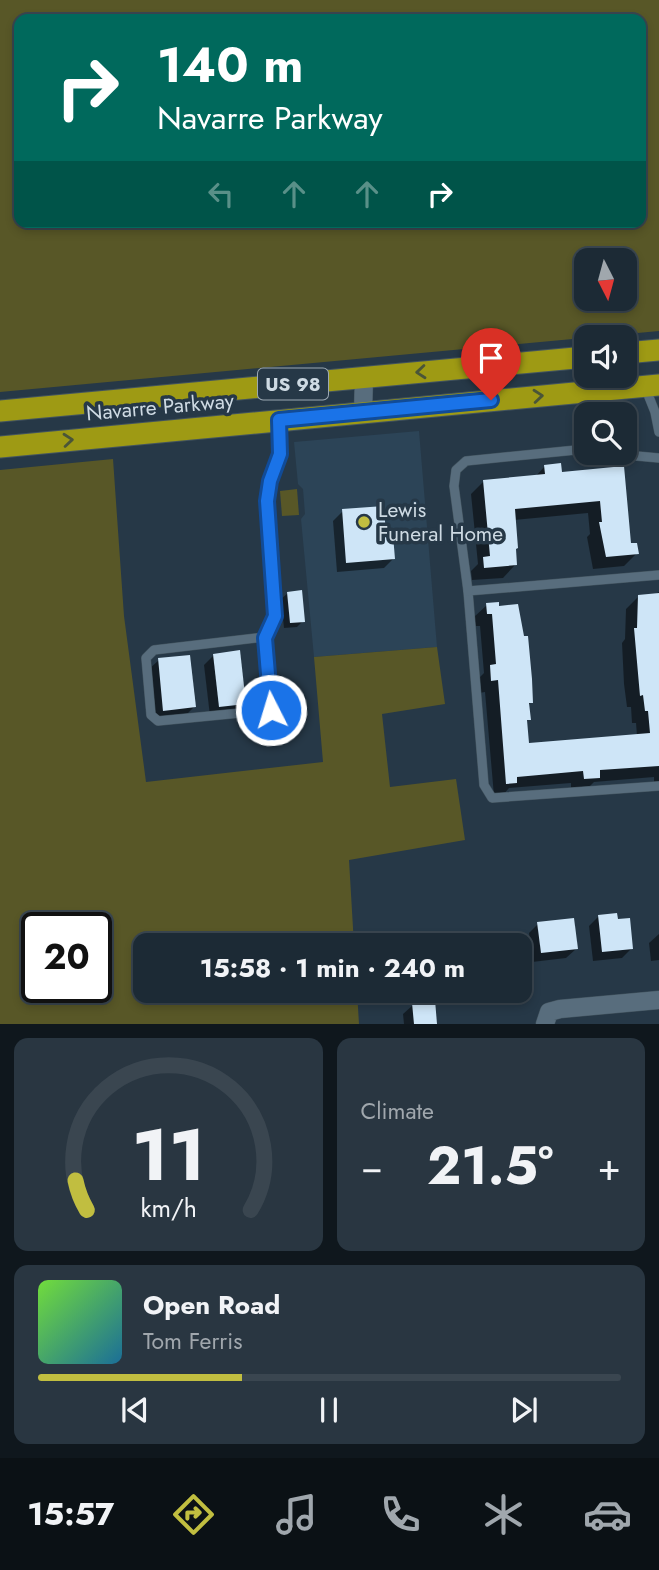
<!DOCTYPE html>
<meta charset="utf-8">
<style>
:root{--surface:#1c2a35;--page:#293641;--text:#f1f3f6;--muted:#a0a7ad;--line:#3a4650;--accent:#c1be40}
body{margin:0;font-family:Jost,sans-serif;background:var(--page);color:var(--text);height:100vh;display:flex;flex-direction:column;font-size:26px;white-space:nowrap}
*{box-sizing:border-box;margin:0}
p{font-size:23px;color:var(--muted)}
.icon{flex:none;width:38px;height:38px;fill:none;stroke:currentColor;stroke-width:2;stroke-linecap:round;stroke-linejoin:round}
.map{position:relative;height:1024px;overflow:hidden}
.side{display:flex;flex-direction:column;gap:14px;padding:14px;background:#0f171d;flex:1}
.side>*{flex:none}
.guide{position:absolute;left:14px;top:14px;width:632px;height:214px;border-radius:14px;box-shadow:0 4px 10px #0003,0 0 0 2px var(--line);background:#00695c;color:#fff;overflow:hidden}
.needle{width:46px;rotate:174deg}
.buttons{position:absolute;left:574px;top:248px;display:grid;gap:14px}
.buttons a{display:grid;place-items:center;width:63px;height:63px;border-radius:14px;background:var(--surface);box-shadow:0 4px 10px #0003,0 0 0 2px var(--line);font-size:35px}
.speed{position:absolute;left:21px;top:912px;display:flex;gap:14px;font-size:35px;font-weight:700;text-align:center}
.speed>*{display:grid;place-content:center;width:91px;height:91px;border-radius:50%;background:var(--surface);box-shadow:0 4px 10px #0003,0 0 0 2px var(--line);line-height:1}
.speed .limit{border:4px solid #111;border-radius:10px;background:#fff;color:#111}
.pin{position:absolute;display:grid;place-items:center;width:60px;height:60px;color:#fff;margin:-72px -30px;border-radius:50% 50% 50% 0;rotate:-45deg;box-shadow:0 0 7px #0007}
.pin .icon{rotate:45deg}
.me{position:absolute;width:77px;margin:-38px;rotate:355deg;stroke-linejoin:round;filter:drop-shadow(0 0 5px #0008)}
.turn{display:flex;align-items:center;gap:24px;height:147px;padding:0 28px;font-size:32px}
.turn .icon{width:91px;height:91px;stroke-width:2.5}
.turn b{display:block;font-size:49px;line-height:60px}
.lanes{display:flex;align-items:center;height:66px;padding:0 28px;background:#0003;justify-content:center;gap:35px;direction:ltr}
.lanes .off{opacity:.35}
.big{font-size:52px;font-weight:700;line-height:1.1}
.side .widget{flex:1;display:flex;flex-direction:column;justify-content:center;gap:10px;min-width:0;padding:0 24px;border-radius:14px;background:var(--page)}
.side .dial{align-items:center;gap:0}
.dial svg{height:182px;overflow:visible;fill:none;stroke:var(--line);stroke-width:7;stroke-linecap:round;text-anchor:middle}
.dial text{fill:var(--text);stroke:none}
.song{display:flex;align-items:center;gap:21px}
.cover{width:84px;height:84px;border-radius:10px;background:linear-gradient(135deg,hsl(100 70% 55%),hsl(200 70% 35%))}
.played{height:7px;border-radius:4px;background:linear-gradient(90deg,var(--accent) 35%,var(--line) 35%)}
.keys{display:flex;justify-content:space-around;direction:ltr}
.heat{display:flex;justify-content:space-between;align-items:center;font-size:38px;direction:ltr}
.side .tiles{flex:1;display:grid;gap:14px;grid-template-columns:1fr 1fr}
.widget:last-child{grid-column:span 2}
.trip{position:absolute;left:133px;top:933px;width:399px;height:70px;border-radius:14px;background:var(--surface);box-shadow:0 4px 10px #0003,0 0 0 2px var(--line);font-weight:700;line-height:70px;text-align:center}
.tabs{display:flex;height:112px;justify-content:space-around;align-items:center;background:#0b1115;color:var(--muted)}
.tabs .icon{width:49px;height:49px}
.tabs .on{color:var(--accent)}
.tabs b{font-size:32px;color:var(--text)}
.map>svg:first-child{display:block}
.built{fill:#2c4457}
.green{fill:#585727;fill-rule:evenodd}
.shadow{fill:#0007}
.building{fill:#cee5f7}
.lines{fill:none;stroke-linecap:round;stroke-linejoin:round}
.lane-casing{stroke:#43545f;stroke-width:10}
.street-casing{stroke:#43545f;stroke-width:19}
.highway-casing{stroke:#43545f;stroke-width:23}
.lane{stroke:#586d7d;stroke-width:9}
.street{stroke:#586d7d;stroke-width:18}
.highway{stroke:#9e9a14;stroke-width:21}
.oneway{stroke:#4a5538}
.route-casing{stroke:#114b97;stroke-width:18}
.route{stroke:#1a73e8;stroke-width:12}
.poi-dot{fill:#c1be40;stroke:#263847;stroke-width:2.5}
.labels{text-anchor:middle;stroke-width:7;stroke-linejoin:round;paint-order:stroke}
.shield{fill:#263847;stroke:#9ca9b4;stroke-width:2}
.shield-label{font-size:19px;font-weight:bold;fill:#cedae3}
.street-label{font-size:21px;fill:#cedae3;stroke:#263847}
.poi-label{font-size:21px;fill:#cedae3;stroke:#263847;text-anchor:start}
</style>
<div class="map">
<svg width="659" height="1024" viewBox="0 0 659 1024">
<rect width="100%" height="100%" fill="#263847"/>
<polygon class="built" points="419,431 437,647 314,657 301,519 305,514 303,489 298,484 294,442"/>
<g class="green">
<path d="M0,0h659v331l-659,61zM19,19h621v203h-621zM586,261h39v38h-39z"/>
<path d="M113,459l11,157 22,166 177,-20 -9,-105 123,-10 8,57 -63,10 8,73 66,-8 9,61 -116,20 5,85h-209v45l212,1 2,33h-359v-554zM37,928h59v59h-59z"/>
<polygon points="297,489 299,515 282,516 280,491"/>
</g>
<g class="shadow">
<polygon points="545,466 561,474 622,468 629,545 637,553 624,566 593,569 587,537 590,534 588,513 514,520 515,565 503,578 472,580 471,571 478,564 471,494 484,481 535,477"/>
<polygon points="343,511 385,537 394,558 384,568 337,572 333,521"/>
<polygon points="659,592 659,783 654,783 654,777 594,782 586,790 571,791 571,783 509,788 503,795 494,796 485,692 479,693 478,679 484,673 480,626 475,626 474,617 487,605 497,604 531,702 528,706 529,719 525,722 527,745 637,736 636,723 632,723 631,707 627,707 624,684 622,643 625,639 626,609 639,596 654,595"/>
<polygon points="288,593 303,621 297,627 284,628 281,599"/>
<polygon points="214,655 244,704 235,713 210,716 204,665"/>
<polygon points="159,660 194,707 185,716 154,719 149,669"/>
<polygon points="599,916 631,949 622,958 593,961 589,926"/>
<polygon points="538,924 576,949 566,958 532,962 529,933"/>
<polygon points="659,934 659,960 651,961 649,943"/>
<polygon points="413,1005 436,1024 404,1024 403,1014"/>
</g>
<g class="building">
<polygon points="561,463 562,472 624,466 631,543 637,543 639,554 606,557 599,522 602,522 600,501 515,509 518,548 516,549 517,565 484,568 483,557 490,556 483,480 545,474 544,465"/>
<polygon points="384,506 386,536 393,535 395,559 346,563 342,509"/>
<polygon points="302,590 305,622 290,623 287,592"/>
<polygon points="659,593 659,766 600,770 600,778 584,779 583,771 517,777 517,783 506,784 498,680 491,681 490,665 496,664 492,614 487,614 486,603 499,602 499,606 518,604 524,636 528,636 532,679 533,703 529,703 531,720 527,720 529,743 650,733 648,711 645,711 643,695 640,696 634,628 637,628 638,595"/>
<polygon points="240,650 246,704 219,707 213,654"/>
<polygon points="190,655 196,707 163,711 158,658"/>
<polygon points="617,913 618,919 630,918 633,949 602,952 598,915"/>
<polygon points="574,918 578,949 541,953 537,922"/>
<polygon points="435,1000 437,1024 414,1024 412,1003"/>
</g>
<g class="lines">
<g class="lane-casing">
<g id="lane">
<polyline points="645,387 655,412 659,432"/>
<polyline points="625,449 637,456 659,458"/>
<polyline points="659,575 468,591 484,785 492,798 659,786"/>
<polyline points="468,591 454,486 456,470 466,461 586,449"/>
<polyline points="265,637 154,650 146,658 151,715 158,721 271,710 265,637 275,616 267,501 270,481 280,454 279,422"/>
</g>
</g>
<g class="street-casing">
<g id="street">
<polyline points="363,412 364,378"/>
<polyline points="545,1024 549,1012 560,1009 659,1000"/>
</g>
</g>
<g class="highway-casing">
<g id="highway">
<polyline points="625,353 659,350"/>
<polyline points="0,411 586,357"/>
<polyline points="0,447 659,385"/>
</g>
</g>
<use href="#lane" class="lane"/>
<use href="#street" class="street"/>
<use href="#highway" class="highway"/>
</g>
<defs><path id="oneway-chevron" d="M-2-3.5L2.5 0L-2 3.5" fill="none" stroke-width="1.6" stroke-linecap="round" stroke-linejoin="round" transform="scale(1.75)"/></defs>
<g class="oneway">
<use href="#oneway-chevron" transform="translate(421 372) rotate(175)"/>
<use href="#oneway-chevron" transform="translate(538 396) rotate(-5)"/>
<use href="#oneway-chevron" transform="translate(68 440) rotate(-5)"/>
</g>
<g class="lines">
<g class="route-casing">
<polyline id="route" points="271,710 265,638 275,616 267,501 270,481 280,454 279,420 491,400"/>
</g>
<use href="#route" class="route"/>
</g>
<circle class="poi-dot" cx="364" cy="522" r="7"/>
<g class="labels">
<rect class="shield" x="258" y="368.5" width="70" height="31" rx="5"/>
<g class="shield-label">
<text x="293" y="391">US 98</text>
</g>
<g class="street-label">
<text transform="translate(160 407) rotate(-5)" y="7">Navarre Parkway</text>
</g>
<g class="poi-label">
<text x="378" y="517">Lewis<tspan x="378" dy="24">Funeral Home</tspan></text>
</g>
</g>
</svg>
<div class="buttons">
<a><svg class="needle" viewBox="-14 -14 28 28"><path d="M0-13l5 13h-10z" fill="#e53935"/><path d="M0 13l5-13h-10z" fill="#a0a7ad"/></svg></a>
<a><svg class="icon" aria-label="sound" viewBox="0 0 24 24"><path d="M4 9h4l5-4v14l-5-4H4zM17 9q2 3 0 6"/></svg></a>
<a><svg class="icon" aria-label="search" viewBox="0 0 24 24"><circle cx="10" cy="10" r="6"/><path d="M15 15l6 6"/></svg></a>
</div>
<div class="speed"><div class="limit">20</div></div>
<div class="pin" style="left:491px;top:400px;background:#d93025"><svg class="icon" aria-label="arrive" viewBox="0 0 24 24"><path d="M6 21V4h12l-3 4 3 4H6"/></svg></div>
<svg class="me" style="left:271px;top:710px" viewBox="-20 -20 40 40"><circle r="17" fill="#1a73e8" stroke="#fff" stroke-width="3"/><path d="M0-11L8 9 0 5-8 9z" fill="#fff"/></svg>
<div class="trip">15:58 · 1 min · 240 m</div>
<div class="guide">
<div class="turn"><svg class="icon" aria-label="right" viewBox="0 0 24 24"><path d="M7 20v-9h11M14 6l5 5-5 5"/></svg><div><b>140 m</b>Navarre Parkway</div></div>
<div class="lanes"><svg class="icon off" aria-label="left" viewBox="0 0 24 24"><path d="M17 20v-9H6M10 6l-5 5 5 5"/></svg><svg class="icon off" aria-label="ahead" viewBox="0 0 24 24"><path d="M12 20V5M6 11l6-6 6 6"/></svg><svg class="icon off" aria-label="ahead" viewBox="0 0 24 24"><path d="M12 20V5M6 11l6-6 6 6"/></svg><svg class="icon" aria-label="right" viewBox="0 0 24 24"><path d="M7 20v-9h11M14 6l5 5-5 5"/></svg></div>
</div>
</div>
<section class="side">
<div class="tiles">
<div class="widget dial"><svg viewBox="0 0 100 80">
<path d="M14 69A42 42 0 1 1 86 69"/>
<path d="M14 69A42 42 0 0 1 9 56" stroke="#c1be40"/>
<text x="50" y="56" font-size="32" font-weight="700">11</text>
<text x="50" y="72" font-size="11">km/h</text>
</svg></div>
<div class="widget"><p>Climate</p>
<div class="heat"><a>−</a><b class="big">21.5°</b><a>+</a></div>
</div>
<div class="widget">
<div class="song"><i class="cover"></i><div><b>Open Road</b><p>Tom Ferris</p></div></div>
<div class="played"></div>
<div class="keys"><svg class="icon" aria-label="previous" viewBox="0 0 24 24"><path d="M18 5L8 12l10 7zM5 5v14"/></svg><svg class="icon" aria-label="pause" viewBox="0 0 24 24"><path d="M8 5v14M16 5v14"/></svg><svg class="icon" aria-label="next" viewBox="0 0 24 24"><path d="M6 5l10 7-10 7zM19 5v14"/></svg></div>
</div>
</div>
</section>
<nav class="tabs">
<b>15:57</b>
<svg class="icon on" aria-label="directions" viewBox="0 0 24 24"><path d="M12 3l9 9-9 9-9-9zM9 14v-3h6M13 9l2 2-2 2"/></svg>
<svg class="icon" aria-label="music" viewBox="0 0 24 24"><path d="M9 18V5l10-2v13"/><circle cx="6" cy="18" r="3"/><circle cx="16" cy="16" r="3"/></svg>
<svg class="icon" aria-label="phone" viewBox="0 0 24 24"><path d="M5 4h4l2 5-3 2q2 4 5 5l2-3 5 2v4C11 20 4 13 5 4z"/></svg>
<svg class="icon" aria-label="climate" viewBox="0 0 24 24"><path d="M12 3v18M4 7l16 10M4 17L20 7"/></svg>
<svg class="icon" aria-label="car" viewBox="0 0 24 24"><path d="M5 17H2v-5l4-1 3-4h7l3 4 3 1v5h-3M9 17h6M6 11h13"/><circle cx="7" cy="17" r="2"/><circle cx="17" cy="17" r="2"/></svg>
</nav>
